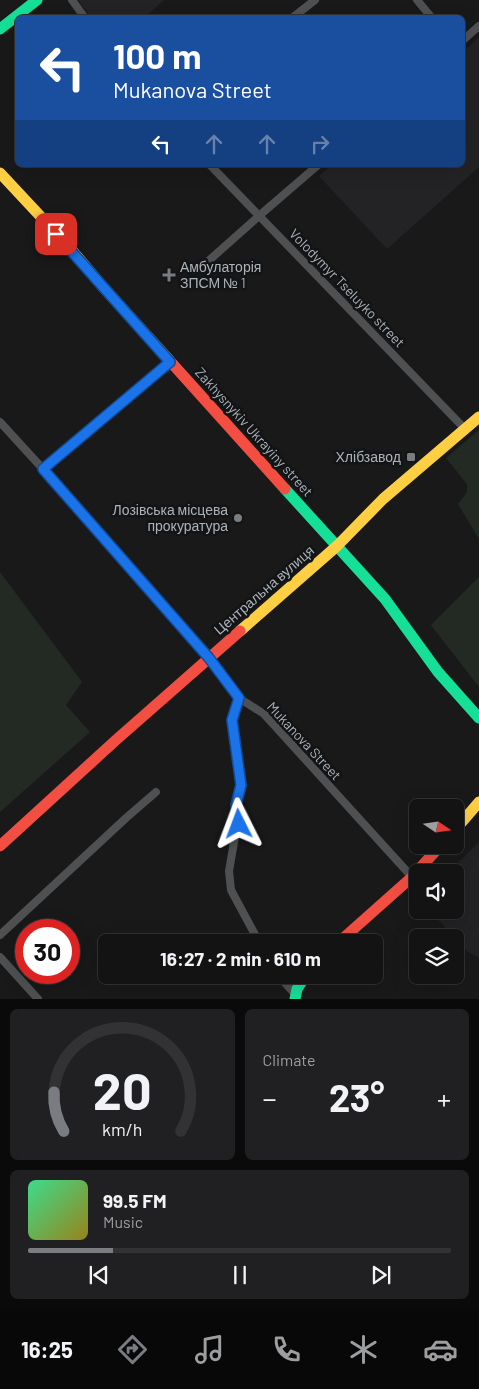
<!DOCTYPE html>
<meta charset="utf-8">
<style>
:root{--surface:#131314;--page:#202022;--text:#f1f3f6;--muted:#9d9ea0;--line:#323234;--accent:#797d81}
body{margin:0;font-family:Barlow,sans-serif;background:var(--page);color:var(--text);height:100vh;display:flex;flex-direction:column;font-size:19px;white-space:nowrap}
*{box-sizing:border-box;margin:0}
p{font-size:16px;color:var(--muted)}
.icon{flex:none;width:28px;height:28px;fill:none;stroke:currentColor;stroke-width:2;stroke-linecap:round;stroke-linejoin:round}
.map{position:relative;height:999px;overflow:hidden}
.details{display:flex;flex-direction:column;gap:10px;padding:10px;background:#0a0a0b;flex:1}
.details>*{flex:none}
.hud{position:absolute;left:15px;top:15px;width:450px;height:152px;border-radius:8px;box-shadow:0 5px 20px #0002,0 0 0 1px var(--line);background:#1a4fa0;color:#fff;overflow:hidden}
.needle{width:32px;rotate:103deg}
.controls{position:absolute;left:409px;top:799px;display:grid;gap:10px}
.controls a{display:grid;place-items:center;width:55px;height:55px;border-radius:8px;background:var(--surface);box-shadow:0 5px 20px #0002,0 0 0 1px var(--line);font-size:25px}
.speed{position:absolute;left:15px;top:919px;display:flex;gap:10px;font-size:25px;font-weight:700;text-align:center}
.speed>*{display:grid;place-content:center;width:65px;height:65px;border-radius:50%;background:var(--surface);box-shadow:0 5px 20px #0002,0 0 0 1px var(--line);line-height:1}
.speed .limit{border:8px solid #d22;background:#fff;color:#111}
.pin{position:absolute;display:grid;place-items:center;width:42px;height:42px;color:#fff;margin:-21px;border-radius:10px;box-shadow:0 2px 8px #0006}
.me{position:absolute;width:55px;margin:-28px;rotate:357deg;stroke-linejoin:round;filter:drop-shadow(0 0 4px #0008)}
.turn{display:flex;align-items:center;gap:18px;height:105px;padding:0 15px;font-size:22px}
.turn .icon{width:65px;height:65px;stroke-width:2.5}
.turn b{display:block;font-size:35px;line-height:42px}
.lanes{display:flex;align-items:center;height:48px;padding:0 15px;background:#0003;justify-content:center;gap:25px;direction:ltr}
.lanes .off{opacity:.35}
.big{font-size:38px;font-weight:700;line-height:1.1}
.details .widget{flex:1;display:flex;flex-direction:column;justify-content:center;gap:8px;min-width:0;padding:0 18px;border-radius:8px;background:var(--page)}
.details .dial{align-items:center;gap:0}
.dial svg{height:130px;overflow:visible;fill:none;stroke:var(--line);stroke-width:7;stroke-linecap:round;text-anchor:middle}
.dial text{fill:var(--text);stroke:none}
.song{display:flex;align-items:center;gap:15px}
.cover{width:60px;height:60px;border-radius:8px;background:linear-gradient(135deg,hsl(150 70% 55%),hsl(50 70% 35%))}
.played{height:5px;border-radius:2px;background:linear-gradient(90deg,var(--accent) 20%,var(--line) 20%)}
.keys{display:flex;justify-content:space-around;direction:ltr}
.heat{display:flex;justify-content:space-between;align-items:center;font-size:28px;direction:ltr}
.details .tiles{flex:1;display:grid;gap:10px;grid-template-columns:1fr 1fr}
.widget:last-child{grid-column:span 2}
.trip{position:absolute;left:98px;top:934px;width:285px;height:50px;border-radius:8px;background:var(--surface);box-shadow:0 5px 20px #0002,0 0 0 1px var(--line);font-weight:700;line-height:50px;text-align:center}
.tab-bar{display:flex;height:80px;justify-content:space-around;align-items:center;background:#080808;color:var(--muted)}
.tab-bar .icon{width:35px;height:35px}
.tab-bar .selected{color:var(--accent)}
.tab-bar b{font-size:22px;color:var(--text)}
.map>svg:first-child{display:block}
.built{fill:#232325}
.green{fill:#232a24}
.lines{fill:none;stroke-linecap:round;stroke-linejoin:round}
.street{stroke:#4e5052;stroke-width:8}
.fast{stroke:#16e098;stroke-width:11}
.slow{stroke:#ffcf43;stroke-width:11}
.jam{stroke:#f24e42;stroke-width:11}
.route-casing{stroke:#114b97;stroke-width:12}
.route{stroke:#1a73e8;stroke-width:9}
.poi-dot{fill:#797d81;stroke:#131416;stroke-width:2}
.labels{text-anchor:middle;stroke-width:5;stroke-linejoin:round;paint-order:stroke}
.poi-label{font-size:14px;fill:#acb3b9;stroke:#131416;text-anchor:end}
.street-label{font-size:14px;fill:#acb3b9;stroke:#131416}
</style>
<div class="map">
<svg width="479" height="999" viewBox="0 0 479 999">
<rect width="100%" height="100%" fill="#19191a"/>
<g class="built">
<polygon points="78,0 164,0 145,17 92,18"/>
<polygon points="479,37 479,167 387,249 319,176 332,165 462,165 463,52"/>
<polygon points="479,842 479,958 468,952 429,910 455,910 455,872 449,872"/>
</g>
<g class="green">
<polygon points="479,430 479,539 458,504 467,492 467,484 446,458"/>
<polygon points="0,572 82,682 66,705 90,732 0,812"/>
<polygon points="479,577 479,687 431,625"/>
</g>
<g class="lines">
<g class="street">
<polyline points="72,0 85,18"/>
<polyline points="417,0 432,18"/>
<polyline points="292,18 315,0"/>
<polyline points="462,41 479,26"/>
<polyline points="210,165 465,429"/>
<polyline points="205,264 260,215 318,165"/>
<polyline points="0,422 43,469 209,658 239,698 264,714 412,877"/>
<polyline points="43,469 170,362"/>
<polyline points="239,698 232,720 241,785 236,805 239,823 234,842 229,871 231,890 259,942"/>
<polyline points="0,935 126,818 156,792"/>
<polyline points="0,957 38,999"/>
<polyline points="278,975 295,994"/>
</g>
<g class="fast">
<polyline points="0,29 37,0"/>
<polyline points="285,489 385,599 438,672 479,718"/>
<polyline points="295,999 297,989 306,975"/>
</g>
<g class="slow">
<polyline points="0,173 70,248 103,287 169,360"/>
<polyline points="337,546 383,499 479,417"/>
<polyline points="240,631 337,546"/>
<polyline points="455,830 479,802"/>
</g>
<g class="jam">
<polyline points="169,360 285,489"/>
<polyline points="0,846 116,740 240,631"/>
<polyline points="339,942 412,877 441,845"/>
</g>
</g>
<g class="lines">
<g class="route-casing">
<polyline id="route" points="56,234 170,362 43,469 209,658 239,698 232,720 241,785 236,805 239,824"/>
</g>
<use href="#route" class="route"/>
</g>
<g class="poi-dot">
<path d="M166.5 267.5h5v5h5v5h-5v5h-5v-5h-5v-5h5z"/>
<rect x="406" y="452" width="10" height="10" rx="2.5"/>
<circle cx="238" cy="518" r="5"/>
</g>
<g class="labels">
<g class="poi-label">
<text x="180" y="272" text-anchor="start">Амбулаторія<tspan x="180" dy="16">ЗПСМ № 1</tspan></text>
<text x="401" y="462">Хлібзавод</text>
<text x="228" y="515">Лозівська місцева<tspan x="228" dy="16">прокуратура</tspan></text>
</g>
<g class="street-label">
<text transform="translate(347 288) rotate(46)" y="5">Volodymyr Tseluyko street</text>
<text transform="translate(254 432) rotate(48)" y="5">Zakhysnykiv Ukrayiny street</text>
<text transform="translate(264 590) rotate(-41)" y="5">Центральна вулиця</text>
<text transform="translate(304 741) rotate(47)" y="5">Mukanova Street</text>
</g>
</g>
</svg>
<div class="controls">
<a><svg class="needle" viewBox="-14 -14 28 28"><path d="M0-13l5 13h-10z" fill="#e53935"/><path d="M0 13l5-13h-10z" fill="#9d9ea0"/></svg></a>
<a><svg class="icon" aria-label="sound" viewBox="0 0 24 24"><path d="M4 9h4l5-4v14l-5-4H4zM17 9q2 3 0 6"/></svg></a>
<a><svg class="icon" aria-label="layers" viewBox="0 0 24 24"><path d="M12 4l9 5-9 5-9-5zM3 14l9 5 9-5"/></svg></a>
</div>
<div class="speed"><div class="limit">30</div></div>
<div class="pin" style="left:56px;top:234px;background:#d93025"><svg class="icon" aria-label="arrive" viewBox="0 0 24 24"><path d="M6 21V4h12l-3 4 3 4H6"/></svg></div>
<svg class="me" style="left:239px;top:824px" viewBox="-20 -20 40 40"><path d="M0-17L14 15 0 8-14 15z" fill="#1a73e8" stroke="#fff" stroke-width="4"/></svg>
<div class="trip">16:27 · 2 min · 610 m</div>
<div class="hud">
<div class="turn"><svg class="icon" aria-label="left" viewBox="0 0 24 24"><path d="M17 20v-9H6M10 6l-5 5 5 5"/></svg><div><b>100 m</b>Mukanova Street</div></div>
<div class="lanes"><svg class="icon" aria-label="left" viewBox="0 0 24 24"><path d="M17 20v-9H6M10 6l-5 5 5 5"/></svg><svg class="icon off" aria-label="ahead" viewBox="0 0 24 24"><path d="M12 20V5M6 11l6-6 6 6"/></svg><svg class="icon off" aria-label="ahead" viewBox="0 0 24 24"><path d="M12 20V5M6 11l6-6 6 6"/></svg><svg class="icon off" aria-label="right" viewBox="0 0 24 24"><path d="M7 20v-9h11M14 6l5 5-5 5"/></svg></div>
</div>
</div>
<section class="details">
<div class="tiles">
<div class="widget dial"><svg viewBox="0 0 100 80">
<path d="M14 69A42 42 0 1 1 86 69"/>
<path d="M14 69A42 42 0 0 1 8 45" stroke="#797d81"/>
<text x="50" y="56" font-size="32" font-weight="700">20</text>
<text x="50" y="72" font-size="11">km/h</text>
</svg></div>
<div class="widget"><p>Climate</p>
<div class="heat"><a>−</a><b class="big">23°</b><a>+</a></div>
</div>
<div class="widget">
<div class="song"><i class="cover"></i><div><b>99.5 FM</b><p>Music</p></div></div>
<div class="played"></div>
<div class="keys"><svg class="icon" aria-label="previous" viewBox="0 0 24 24"><path d="M18 5L8 12l10 7zM5 5v14"/></svg><svg class="icon" aria-label="pause" viewBox="0 0 24 24"><path d="M8 5v14M16 5v14"/></svg><svg class="icon" aria-label="next" viewBox="0 0 24 24"><path d="M6 5l10 7-10 7zM19 5v14"/></svg></div>
</div>
</div>
</section>
<nav class="tab-bar">
<b>16:25</b>
<svg class="icon selected" aria-label="directions" viewBox="0 0 24 24"><path d="M12 3l9 9-9 9-9-9zM9 14v-3h6M13 9l2 2-2 2"/></svg>
<svg class="icon" aria-label="music" viewBox="0 0 24 24"><path d="M9 18V5l10-2v13"/><circle cx="6" cy="18" r="3"/><circle cx="16" cy="16" r="3"/></svg>
<svg class="icon" aria-label="phone" viewBox="0 0 24 24"><path d="M5 4h4l2 5-3 2q2 4 5 5l2-3 5 2v4C11 20 4 13 5 4z"/></svg>
<svg class="icon" aria-label="climate" viewBox="0 0 24 24"><path d="M12 3v18M4 7l16 10M4 17L20 7"/></svg>
<svg class="icon" aria-label="car" viewBox="0 0 24 24"><path d="M5 17H2v-5l4-1 3-4h7l3 4 3 1v5h-3M9 17h6M6 11h13"/><circle cx="7" cy="17" r="2"/><circle cx="17" cy="17" r="2"/></svg>
</nav>
